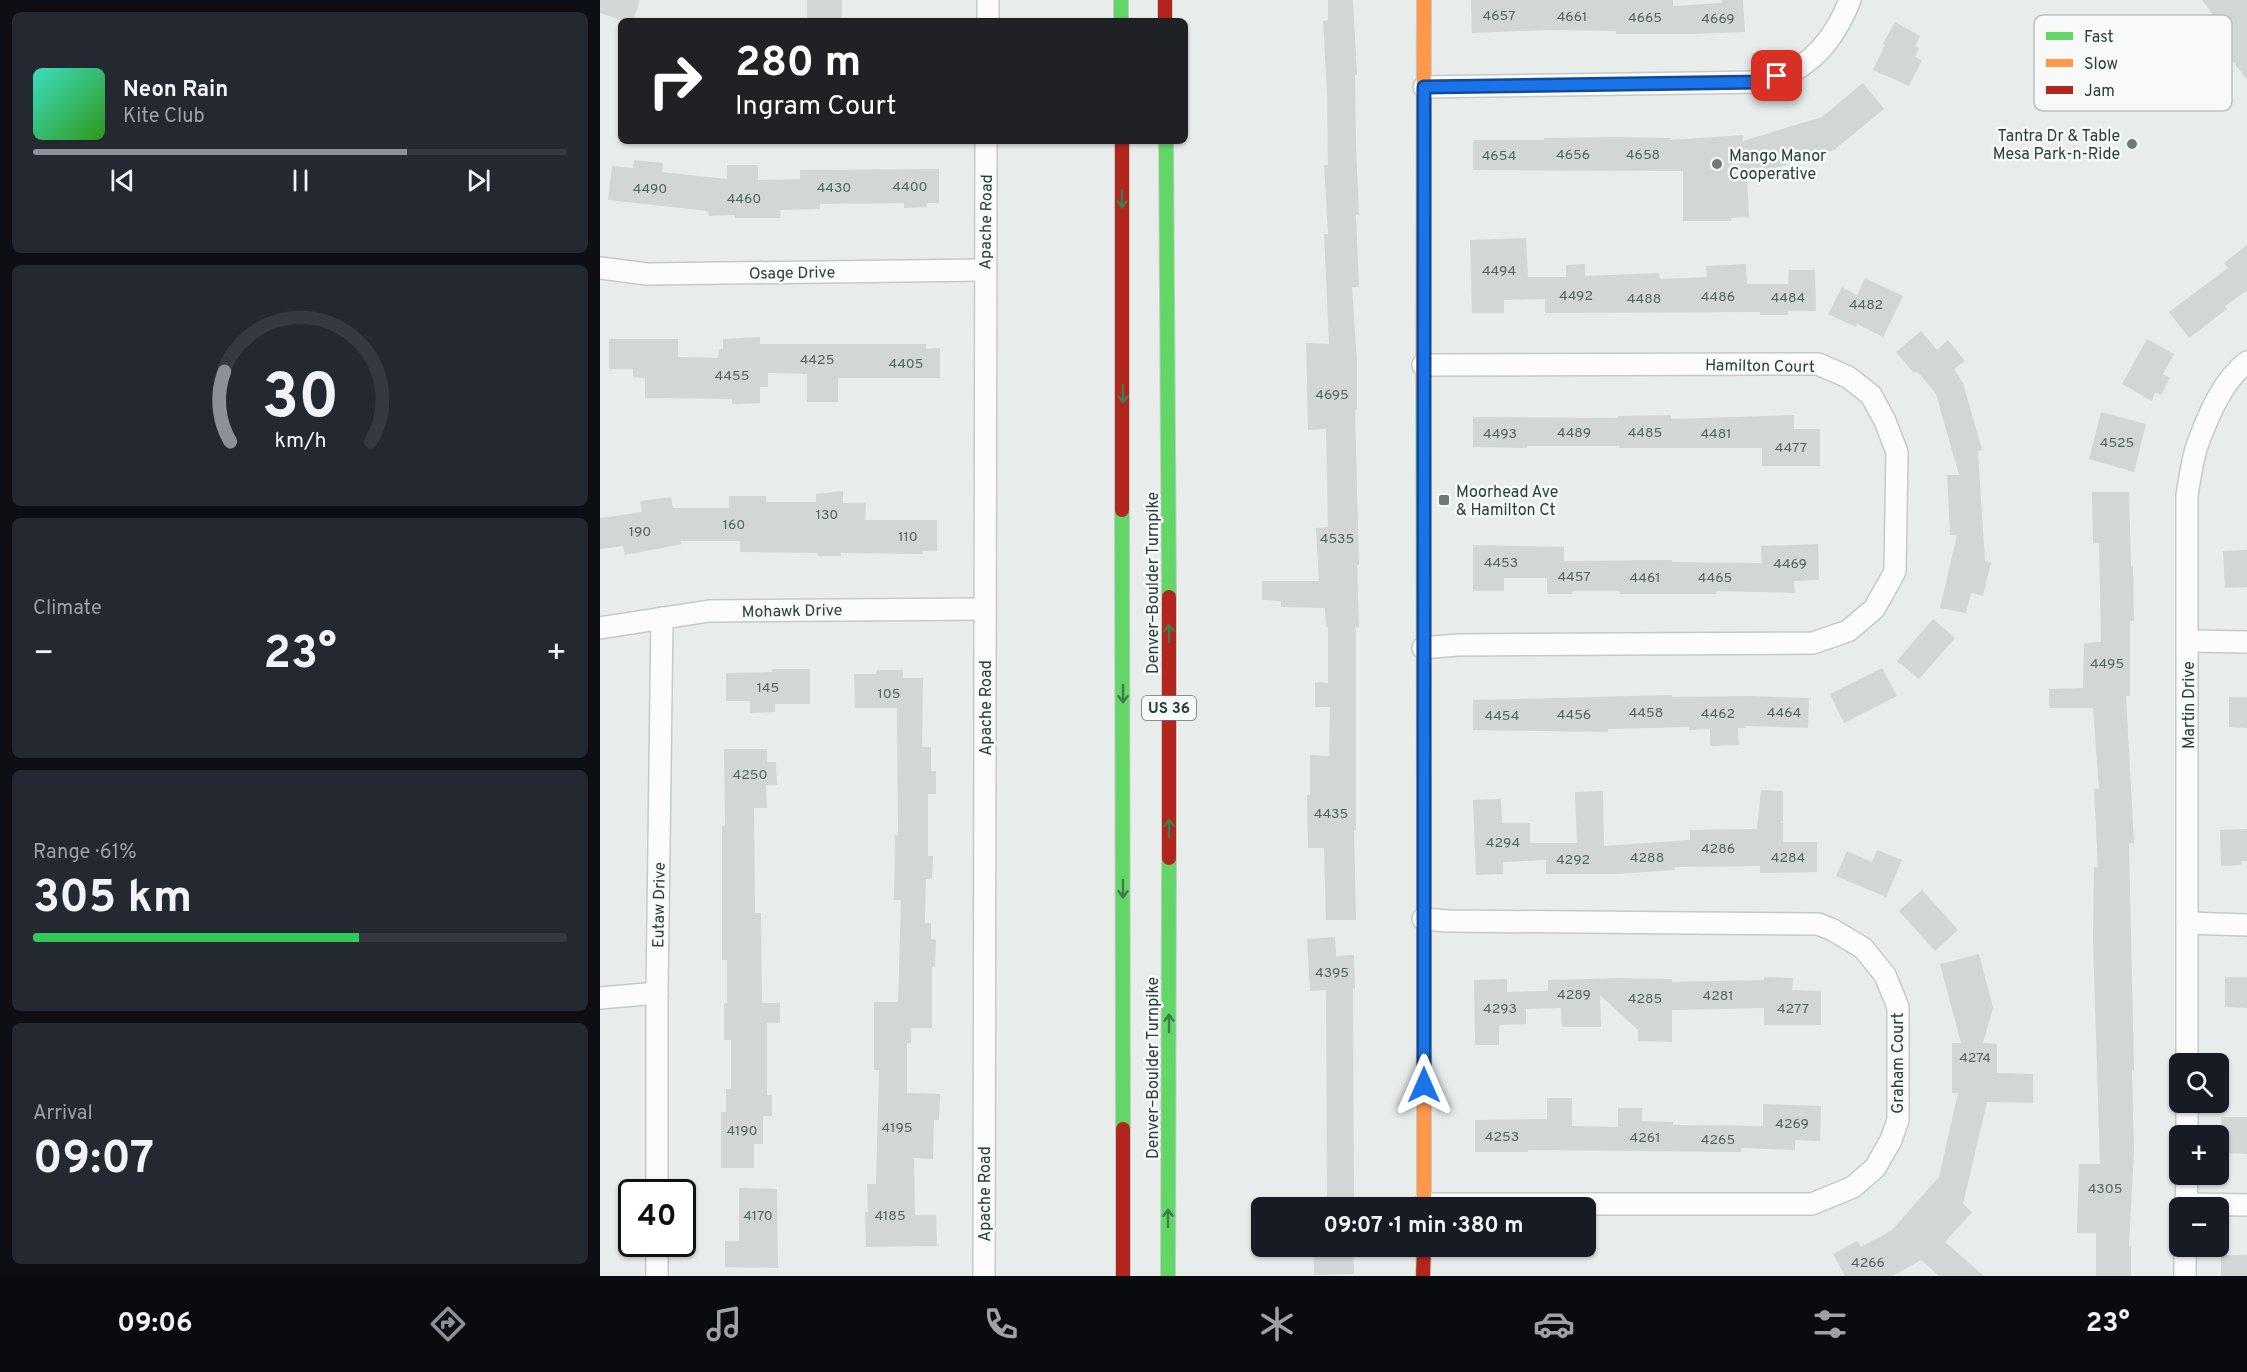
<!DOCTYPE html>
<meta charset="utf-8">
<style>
:root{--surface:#171b24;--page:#242831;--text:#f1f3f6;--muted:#9ea1a6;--line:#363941;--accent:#8c9099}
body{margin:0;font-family:Overpass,sans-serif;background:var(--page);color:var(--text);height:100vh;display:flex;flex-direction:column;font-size:22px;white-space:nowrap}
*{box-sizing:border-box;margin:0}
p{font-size:20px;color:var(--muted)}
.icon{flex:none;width:33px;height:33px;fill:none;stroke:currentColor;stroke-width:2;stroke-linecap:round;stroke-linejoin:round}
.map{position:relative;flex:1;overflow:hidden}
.panel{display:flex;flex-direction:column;gap:12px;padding:12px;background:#0d0f14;width:600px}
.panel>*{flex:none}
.hud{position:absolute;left:18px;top:18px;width:570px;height:126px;border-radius:9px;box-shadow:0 2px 4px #0004;background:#202124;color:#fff;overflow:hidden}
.controls{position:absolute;left:1569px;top:1053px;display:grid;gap:12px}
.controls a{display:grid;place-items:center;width:60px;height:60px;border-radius:9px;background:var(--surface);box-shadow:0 2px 4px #0004;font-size:30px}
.speed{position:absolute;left:18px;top:1179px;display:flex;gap:12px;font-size:30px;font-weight:700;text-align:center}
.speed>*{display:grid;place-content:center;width:78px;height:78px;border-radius:50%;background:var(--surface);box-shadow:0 2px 4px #0004;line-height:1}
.speed .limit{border:3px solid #111;border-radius:9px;background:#fff;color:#111}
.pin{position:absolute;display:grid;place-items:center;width:51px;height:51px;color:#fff;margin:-26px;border-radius:12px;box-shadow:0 3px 9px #0006}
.me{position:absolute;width:66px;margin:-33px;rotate:0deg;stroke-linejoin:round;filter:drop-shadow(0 0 4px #0008)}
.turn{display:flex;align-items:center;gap:21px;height:126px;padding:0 18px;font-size:27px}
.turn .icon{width:78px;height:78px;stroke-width:2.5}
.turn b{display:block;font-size:42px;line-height:51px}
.big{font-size:45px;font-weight:700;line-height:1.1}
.panel .card{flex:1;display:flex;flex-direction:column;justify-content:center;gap:9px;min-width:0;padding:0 21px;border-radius:9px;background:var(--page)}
.panel .dial{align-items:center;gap:0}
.dial svg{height:156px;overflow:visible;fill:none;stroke:var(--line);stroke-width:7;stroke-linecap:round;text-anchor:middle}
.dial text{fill:var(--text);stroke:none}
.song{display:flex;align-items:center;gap:18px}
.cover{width:72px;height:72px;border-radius:9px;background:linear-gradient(135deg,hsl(170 70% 55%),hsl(110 70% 35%))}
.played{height:6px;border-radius:3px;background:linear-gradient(90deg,var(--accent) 70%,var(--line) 70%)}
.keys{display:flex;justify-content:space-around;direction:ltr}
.heat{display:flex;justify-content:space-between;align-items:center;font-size:33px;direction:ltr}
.charge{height:9px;border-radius:4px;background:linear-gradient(90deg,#34c759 61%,var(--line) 0)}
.trip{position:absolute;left:651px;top:1197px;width:345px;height:60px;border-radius:9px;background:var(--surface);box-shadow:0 2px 4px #0004;font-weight:700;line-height:60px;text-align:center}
.tab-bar{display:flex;height:96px;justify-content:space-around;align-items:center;background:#090b0e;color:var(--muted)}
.tab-bar .icon{width:42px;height:42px}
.tab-bar .current{color:var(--accent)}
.tab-bar b{font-size:27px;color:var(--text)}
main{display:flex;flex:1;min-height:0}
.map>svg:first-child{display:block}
.building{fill:#d2d6d5}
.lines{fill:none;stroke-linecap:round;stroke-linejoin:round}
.street-casing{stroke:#c5cac8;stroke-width:24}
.fast-casing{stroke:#c4cac8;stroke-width:16}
.slow-casing{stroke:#c4cac8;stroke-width:16}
.jam-casing{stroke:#c4cac8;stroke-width:16}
.street{stroke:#fcfcfc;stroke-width:21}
.fast{stroke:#63d668;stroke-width:14}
.slow{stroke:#ff974d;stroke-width:14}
.jam{stroke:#b3261e;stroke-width:14}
.oneway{stroke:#3f7b4c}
.route-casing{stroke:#114b97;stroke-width:15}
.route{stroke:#1a73e8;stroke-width:10}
.poi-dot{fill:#6b7b77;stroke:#f7faf9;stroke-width:2}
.labels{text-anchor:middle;stroke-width:5;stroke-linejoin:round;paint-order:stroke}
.number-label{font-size:14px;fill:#526460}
.shield{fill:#f7faf9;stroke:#657673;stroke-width:1.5}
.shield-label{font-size:15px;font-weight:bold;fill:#273e39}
.poi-label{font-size:16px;fill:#273e39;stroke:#f7faf9;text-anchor:start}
.street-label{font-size:16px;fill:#273e39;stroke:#f7faf9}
.key{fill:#f7faf9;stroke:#b9c2bf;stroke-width:1.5}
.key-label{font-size:16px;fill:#273e39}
</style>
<main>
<section class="panel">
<div class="card">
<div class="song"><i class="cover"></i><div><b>Neon Rain</b><p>Kite Club</p></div></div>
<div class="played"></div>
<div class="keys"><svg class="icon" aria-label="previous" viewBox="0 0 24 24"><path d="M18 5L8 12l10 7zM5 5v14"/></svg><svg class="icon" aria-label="pause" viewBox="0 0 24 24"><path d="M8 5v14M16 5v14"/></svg><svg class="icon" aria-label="next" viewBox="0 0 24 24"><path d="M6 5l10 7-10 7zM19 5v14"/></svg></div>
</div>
<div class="card dial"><svg viewBox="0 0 100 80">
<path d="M14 69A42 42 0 1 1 86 69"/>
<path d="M14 69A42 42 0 0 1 11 33" stroke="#8c9099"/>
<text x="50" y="56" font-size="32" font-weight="700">30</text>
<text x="50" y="72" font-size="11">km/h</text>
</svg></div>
<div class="card"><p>Climate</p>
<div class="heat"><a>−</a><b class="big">23°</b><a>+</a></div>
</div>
<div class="card"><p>Range · 61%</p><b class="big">305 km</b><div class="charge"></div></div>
<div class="card"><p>Arrival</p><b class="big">09:07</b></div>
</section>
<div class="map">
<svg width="1647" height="1276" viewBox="0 0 1647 1276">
<rect width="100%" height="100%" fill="#e8edeb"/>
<g class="building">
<polygon points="0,0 40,0 33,21 24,21 0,13"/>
<rect x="207" y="0" width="35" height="21"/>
<polygon points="728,0 753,0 757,75 755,75 756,146 759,215 756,215 759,287 752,287 757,361 757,410 755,410 759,565 757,565 759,627 756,627 756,830 754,830 756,920 726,920 724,848 708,848 707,795 710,795 710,755 729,756 730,707 715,707 715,682 728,683 728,627 726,627 725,608 681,607 681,601 662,600 662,581 719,581 716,528 728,527 726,429 708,430 706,343 729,344 724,234 728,234 724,165 728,165 727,93 723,21 728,20"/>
<polygon points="871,0 1073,0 1073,6 1122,3 1122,0 1143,0 1145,32 1092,34 1016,34 1016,31 947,30 872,33"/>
<polygon points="1602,0 1647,0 1647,80 1621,45 1630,37"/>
<polygon points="1295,22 1320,36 1315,46 1319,48 1315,57 1322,60 1309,86 1273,70 1285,45 1283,44"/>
<polygon points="1263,83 1284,109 1234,150 1147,177 1149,217 1131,218 1131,221 1083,221 1083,171 873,170 873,140 944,140 944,138 1016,137 1070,138 1070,140 1143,135 1143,141 1222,117"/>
<polygon points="34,160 63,163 62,172 127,179 127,165 158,165 158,180 200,179 200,170 339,169 339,203 327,203 327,207 304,208 304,203 220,204 220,209 180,210 181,218 135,218 135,215 109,216 108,211 8,200 12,166 33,168"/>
<polygon points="926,238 928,277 966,277 966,265 985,264 985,276 1059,273 1060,279 1107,277 1106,266 1146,264 1147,284 1188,284 1189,270 1215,270 1216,311 1188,311 1188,315 1160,315 1160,312 945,313 945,299 904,300 904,313 872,313 870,240"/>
<polygon points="1647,245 1647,293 1646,291 1625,306 1627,309 1589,338 1569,312 1628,268 1624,263"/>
<polygon points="1265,278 1303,296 1283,337 1257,324 1256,327 1228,314 1242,287 1257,295"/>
<polygon points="1321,331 1337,350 1348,340 1365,361 1354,369 1363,383 1382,450 1378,451 1385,561 1391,562 1383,596 1371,593 1366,613 1340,608 1357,535 1350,535 1347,475 1359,475 1336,394 1317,371 1314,373 1296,352"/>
<polygon points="160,337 160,344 326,344 326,349 340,348 340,378 238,378 238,402 207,402 207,374 168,373 168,387 160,387 160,403 132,404 132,399 45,398 45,378 33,377 33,369 9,369 9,339 78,339 78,357 118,358 119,349 123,349 123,339"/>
<polygon points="1547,339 1574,354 1563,374 1570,378 1561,395 1555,392 1552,401 1522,384"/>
<polygon points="1501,412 1546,424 1534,472 1489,459"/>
<polygon points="1071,415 1071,419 1194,415 1194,429 1220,429 1220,466 1162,466 1162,448 1019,448 1019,446 927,446 927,448 873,447 873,417 1018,418 1018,416"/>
<polygon points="243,491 243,503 266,503 265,520 337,520 337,551 322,551 323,554 241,553 241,556 218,556 218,553 140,552 140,541 81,541 82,544 25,555 23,546 0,549 0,518 42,512 40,501 71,497 73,508 129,508 129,496 166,496 166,502 216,502 216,494"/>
<polygon points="1492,492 1529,492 1531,566 1533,566 1534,621 1530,621 1530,696 1526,696 1534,843 1529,843 1534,1070 1532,1070 1534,1150 1529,1246 1531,1246 1531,1276 1496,1276 1496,1233 1477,1233 1479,1164 1500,1164 1493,941 1494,867 1498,867 1494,789 1499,789 1493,708 1449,708 1449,689 1483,688 1484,643 1501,642 1499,543 1493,543"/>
<polygon points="1218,544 1219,580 1194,581 1195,593 1117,591 1117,594 1019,594 1019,591 973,591 973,594 947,594 947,578 904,578 904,591 873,591 873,545 964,547 964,561 1072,560 1072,562 1162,563 1161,546"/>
<polygon points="1647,550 1647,587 1625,588 1623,551"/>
<polygon points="1333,619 1355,638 1319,679 1297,661"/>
<polygon points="1282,668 1297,696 1244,723 1230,694"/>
<polygon points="172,669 210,669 210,704 175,704 175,712 150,713 150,701 126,701 126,673 172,672"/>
<polygon points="277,670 303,670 303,678 323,678 322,747 331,747 331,771 336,771 336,794 328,794 328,856 333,856 332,879 326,879 325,923 331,923 331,939 336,940 335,967 332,967 332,1028 311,1028 311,1043 307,1043 307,1093 340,1094 339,1120 334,1120 333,1159 314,1158 315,1215 336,1215 337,1246 266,1247 265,1212 268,1212 267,1184 276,1184 279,1070 274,1070 274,1002 298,1002 301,900 294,900 295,835 298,835 297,708 255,708 254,674 276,674"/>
<polygon points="1072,695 1072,697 1153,696 1209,698 1208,728 1146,726 1146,728 1138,728 1139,745 1110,746 1110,729 1089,730 1089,727 1008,729 1008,732 873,730 873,700"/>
<polygon points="1629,697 1647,697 1647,728 1629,727"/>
<polygon points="124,749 167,749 167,762 176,762 177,785 166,785 167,808 154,808 155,913 161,913 162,1003 180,1003 180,1023 167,1023 167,1095 172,1095 172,1116 163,1116 163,1144 154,1144 154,1168 121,1168 121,1112 126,1112 126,1089 131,1089 131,1040 124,1040 124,1003 127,1003 127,960 122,960 122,826 125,826"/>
<polygon points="1161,790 1183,791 1183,821 1180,822 1183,823 1183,842 1217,842 1217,872 1160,873 1160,866 1074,867 1075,870 1016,874 946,874 946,860 903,862 903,874 876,875 873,800 901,799 902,823 930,823 930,843 977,843 975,792 1003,791 1004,846 1090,840 1090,830 1157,829"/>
<polygon points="1647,829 1647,861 1641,861 1642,865 1621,866 1620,830"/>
<polygon points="1277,850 1302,860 1286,897 1236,876 1247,851 1272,862"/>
<polygon points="1322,890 1358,930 1335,951 1299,911"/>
<polygon points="735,937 736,956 754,955 755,989 753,989 754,1205 727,1206 726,990 710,991 707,939"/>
<polygon points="1379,954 1393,1008 1383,1043 1397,1044 1397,1073 1433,1074 1433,1103 1387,1102 1363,1204 1372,1212 1345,1242 1384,1276 1339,1276 1321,1260 1293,1276 1245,1276 1233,1254 1257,1241 1261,1247 1292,1230 1339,1177 1358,1093 1352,1093 1352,1043 1361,1043 1340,964"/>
<polygon points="1164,977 1193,978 1192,990 1221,991 1221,1025 1164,1025 1164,1008 1072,1010 1072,1042 1038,1041 1038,1030 1000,995 1001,1027 962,1027 961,1008 926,1009 926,1024 899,1025 899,1045 875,1045 874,980 907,979 907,992 948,991 948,980 1018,978 1072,979 1072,982 1164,980"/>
<polygon points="1625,977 1647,977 1647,1008 1625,1007"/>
<polygon points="947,1098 972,1098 972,1126 1018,1127 1018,1108 1042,1108 1042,1121 1073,1122 1073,1125 1163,1126 1163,1104 1221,1106 1220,1141 1195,1140 1195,1150 1141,1148 1141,1152 928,1150 928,1152 875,1152 875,1120 947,1119"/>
<polygon points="1621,1117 1647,1117 1647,1154 1621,1153"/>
<polygon points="139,1188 177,1189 178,1268 125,1267 125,1241 139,1241"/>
<polygon points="713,1246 753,1246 754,1274 714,1275"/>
<rect x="1621" y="1255" width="26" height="21"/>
</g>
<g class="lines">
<g class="street-casing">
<g id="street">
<polyline points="388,21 388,0"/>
<path d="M824,87l337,-5c10,-4 21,-7 31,-11 28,-13 47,-43 58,-71"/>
<polyline points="0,268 47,274 385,270"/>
<polyline points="823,365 1218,364 1248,377 1271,395 1285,421 1297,452 1295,571 1291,579 1274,609 1248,631 1213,643 857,645 823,648"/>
<polyline points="0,628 109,611 385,609"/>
<polyline points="1588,641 1647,642"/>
<polyline points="823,919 848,921 1218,924 1233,930 1263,948 1285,975 1298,1007 1298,1120 1291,1140 1275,1168 1253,1187 1212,1204 824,1204"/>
<polyline points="1587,923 1647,925"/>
<polyline points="0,998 57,993"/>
<path d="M1587,1064v-569c3,-17 5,-36 11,-52 10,-27 25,-63 49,-81"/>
<polyline points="1587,1136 1587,1102"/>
<polyline points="57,1192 57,993 62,618"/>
<polyline points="1586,1204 1647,1205"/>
<polyline points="1586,1208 1587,1174"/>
<polyline points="57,1276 57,1244"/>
<polyline points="384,1276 386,141"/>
<polyline points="1585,1276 1585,1246"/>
</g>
</g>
<g class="fast-casing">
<g id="fast">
<polyline points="521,0 521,21"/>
<polyline points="566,141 569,597"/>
<polyline points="823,397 824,801"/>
<polyline points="522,510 523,1129"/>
<polyline points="568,1276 569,858"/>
</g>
</g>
<g class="slow-casing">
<g id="slow">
<polyline points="823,397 824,0"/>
<polyline points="824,801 824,1208"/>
</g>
</g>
<g class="jam-casing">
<g id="jam">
<polyline points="565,0 565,21"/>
<polyline points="522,141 522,510"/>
<polyline points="569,858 569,597"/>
<polyline points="523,1129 523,1276"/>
<polyline points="823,1276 824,1246"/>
</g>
</g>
<use href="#street" class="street"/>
<use href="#fast" class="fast"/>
<use href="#slow" class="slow"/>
<use href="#jam" class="jam"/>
</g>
<defs><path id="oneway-shaft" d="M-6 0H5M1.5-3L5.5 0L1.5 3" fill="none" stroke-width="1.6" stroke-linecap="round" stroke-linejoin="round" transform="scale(1.5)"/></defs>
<g class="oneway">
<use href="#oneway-shaft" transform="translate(522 199) rotate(90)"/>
<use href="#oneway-shaft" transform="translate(523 394) rotate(90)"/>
<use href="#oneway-shaft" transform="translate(569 633) rotate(-90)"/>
<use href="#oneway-shaft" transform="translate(523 694) rotate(90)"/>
<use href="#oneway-shaft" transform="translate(569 828) rotate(-90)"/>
<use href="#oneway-shaft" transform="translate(523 889) rotate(90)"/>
<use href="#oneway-shaft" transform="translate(569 1023) rotate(-90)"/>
<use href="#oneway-shaft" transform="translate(568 1218) rotate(-90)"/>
</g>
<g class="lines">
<g class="route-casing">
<polyline id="route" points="824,1085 824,87 1161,82 1177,76"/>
</g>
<use href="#route" class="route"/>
</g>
<g class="poi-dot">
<circle cx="1532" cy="144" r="6"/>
<circle cx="1117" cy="164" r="6"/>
<rect x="838" y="494" width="12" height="12" rx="3"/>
</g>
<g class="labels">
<g class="number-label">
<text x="899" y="20">4657</text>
<text x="972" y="21">4661</text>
<text x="1045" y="22">4665</text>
<text x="1118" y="23">4669</text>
<text x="973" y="159">4656</text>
<text x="1043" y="159">4658</text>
<text x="899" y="160">4654</text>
<text x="310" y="191">4400</text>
<text x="234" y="192">4430</text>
<text x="50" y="193">4490</text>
<text x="144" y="203">4460</text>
<text x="899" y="275">4494</text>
<text x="976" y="300">4492</text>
<text x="1118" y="301">4486</text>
<text x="1188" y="302">4484</text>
<text x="1044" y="303">4488</text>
<text x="1266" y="309">4482</text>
<text x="217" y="364">4425</text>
<text x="306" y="368">4405</text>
<text x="132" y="380">4455</text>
<text x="732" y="399">4695</text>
<text x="974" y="437">4489</text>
<text x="1045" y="437">4485</text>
<text x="900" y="438">4493</text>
<text x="1116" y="438">4481</text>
<text x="1517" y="447">4525</text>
<text x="1191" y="452">4477</text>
<text x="227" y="519">130</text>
<text x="134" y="529">160</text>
<text x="40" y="536">190</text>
<text x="308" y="541">110</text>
<text x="737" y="543">4535</text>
<text x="901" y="567">4453</text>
<text x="1190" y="568">4469</text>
<text x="974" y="581">4457</text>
<text x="1045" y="582">4461</text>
<text x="1115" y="582">4465</text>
<text x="1507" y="668">4495</text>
<text x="168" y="692">145</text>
<text x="289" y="698">105</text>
<text x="1046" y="717">4458</text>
<text x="1184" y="717">4464</text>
<text x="1118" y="718">4462</text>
<text x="974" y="719">4456</text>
<text x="902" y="720">4454</text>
<text x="150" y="779">4250</text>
<text x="731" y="818">4435</text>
<text x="903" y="847">4294</text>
<text x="1118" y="853">4286</text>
<text x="1047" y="862">4288</text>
<text x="1188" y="862">4284</text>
<text x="973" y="864">4292</text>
<text x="732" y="977">4395</text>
<text x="974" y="999">4289</text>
<text x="1118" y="1000">4281</text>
<text x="1045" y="1003">4285</text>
<text x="900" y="1013">4293</text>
<text x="1193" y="1013">4277</text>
<text x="1375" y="1062">4274</text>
<text x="1192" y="1128">4269</text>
<text x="297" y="1132">4195</text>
<text x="142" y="1135">4190</text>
<text x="902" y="1141">4253</text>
<text x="1045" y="1142">4261</text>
<text x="1118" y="1144">4265</text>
<text x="1505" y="1193">4305</text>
<text x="158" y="1220">4170</text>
<text x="290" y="1220">4185</text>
<text x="1268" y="1267">4266</text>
</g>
<rect class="shield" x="542" y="696" width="54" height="24" rx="4.5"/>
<g class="shield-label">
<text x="569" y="713">US 36</text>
</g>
<g class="poi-label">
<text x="1520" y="141" text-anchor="end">Tantra Dr &amp; Table<tspan x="1520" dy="18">Mesa Park-n-Ride</tspan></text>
<text x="1129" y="161">Mango Manor<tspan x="1129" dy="18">Cooperative</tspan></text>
<text x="856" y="497">Moorhead Ave<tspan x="856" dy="18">&amp; Hamilton Ct</tspan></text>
</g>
<g class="street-label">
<text transform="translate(385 222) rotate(-89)" y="6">Apache Road</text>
<text transform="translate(192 272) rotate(-1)" y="6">Osage Drive</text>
<text transform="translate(1160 365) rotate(1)" y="6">Hamilton Court</text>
<text transform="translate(552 583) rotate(-90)" y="6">Denver–Boulder Turnpike</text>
<text transform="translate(192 610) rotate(-1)" y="6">Mohawk Drive</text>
<text transform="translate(1588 705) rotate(-90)" y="6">Martin Drive</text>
<text transform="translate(385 708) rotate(-90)" y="6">Apache Road</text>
<text transform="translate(58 905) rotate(-89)" y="6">Eutaw Drive</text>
<text transform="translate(1297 1063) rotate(-90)" y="6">Graham Court</text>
<text transform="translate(552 1068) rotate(-90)" y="6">Denver–Boulder Turnpike</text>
<text transform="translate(384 1194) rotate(-90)" y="6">Apache Road</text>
</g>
</g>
<rect x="1434" y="15" width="198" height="96" rx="9" class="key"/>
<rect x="1446" y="32" width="27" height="8" fill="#63d668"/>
<rect x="1446" y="59" width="27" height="8" fill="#ff974d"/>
<rect x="1446" y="86" width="27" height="8" fill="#b3261e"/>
<g class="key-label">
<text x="1484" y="42">Fast</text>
<text x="1484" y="69">Slow</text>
<text x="1484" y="96">Jam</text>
</g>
</svg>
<div class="controls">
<a><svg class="icon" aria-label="search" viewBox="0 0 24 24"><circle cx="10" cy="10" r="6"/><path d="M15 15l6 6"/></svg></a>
<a>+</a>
<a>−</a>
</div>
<div class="speed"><div class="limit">40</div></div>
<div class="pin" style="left:1177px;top:76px;background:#d93025"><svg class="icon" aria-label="arrive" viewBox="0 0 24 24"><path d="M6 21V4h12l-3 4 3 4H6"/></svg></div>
<svg class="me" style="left:824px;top:1085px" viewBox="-20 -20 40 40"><path d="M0-17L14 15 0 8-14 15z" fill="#1a73e8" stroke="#fff" stroke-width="4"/></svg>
<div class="trip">09:07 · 1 min · 380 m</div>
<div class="hud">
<div class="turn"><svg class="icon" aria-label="right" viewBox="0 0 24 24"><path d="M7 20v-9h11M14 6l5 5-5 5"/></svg><div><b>280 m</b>Ingram Court</div></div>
</div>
</div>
</main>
<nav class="tab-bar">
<b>09:06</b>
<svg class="icon current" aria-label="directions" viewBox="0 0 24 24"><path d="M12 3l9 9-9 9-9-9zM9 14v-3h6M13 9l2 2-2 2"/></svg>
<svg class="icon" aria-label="music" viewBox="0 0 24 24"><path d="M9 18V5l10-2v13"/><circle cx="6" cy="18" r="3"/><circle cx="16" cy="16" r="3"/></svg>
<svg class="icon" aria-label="phone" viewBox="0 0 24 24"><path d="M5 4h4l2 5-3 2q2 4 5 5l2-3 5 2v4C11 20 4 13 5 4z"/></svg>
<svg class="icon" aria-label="climate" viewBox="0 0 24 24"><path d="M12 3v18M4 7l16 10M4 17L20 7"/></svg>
<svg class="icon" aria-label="car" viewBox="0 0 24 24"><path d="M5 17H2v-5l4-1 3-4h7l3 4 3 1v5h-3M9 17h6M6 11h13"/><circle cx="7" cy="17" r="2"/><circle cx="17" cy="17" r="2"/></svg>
<svg class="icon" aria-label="filters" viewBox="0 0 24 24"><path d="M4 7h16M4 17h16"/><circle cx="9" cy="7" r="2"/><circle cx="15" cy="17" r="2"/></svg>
<b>23°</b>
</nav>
